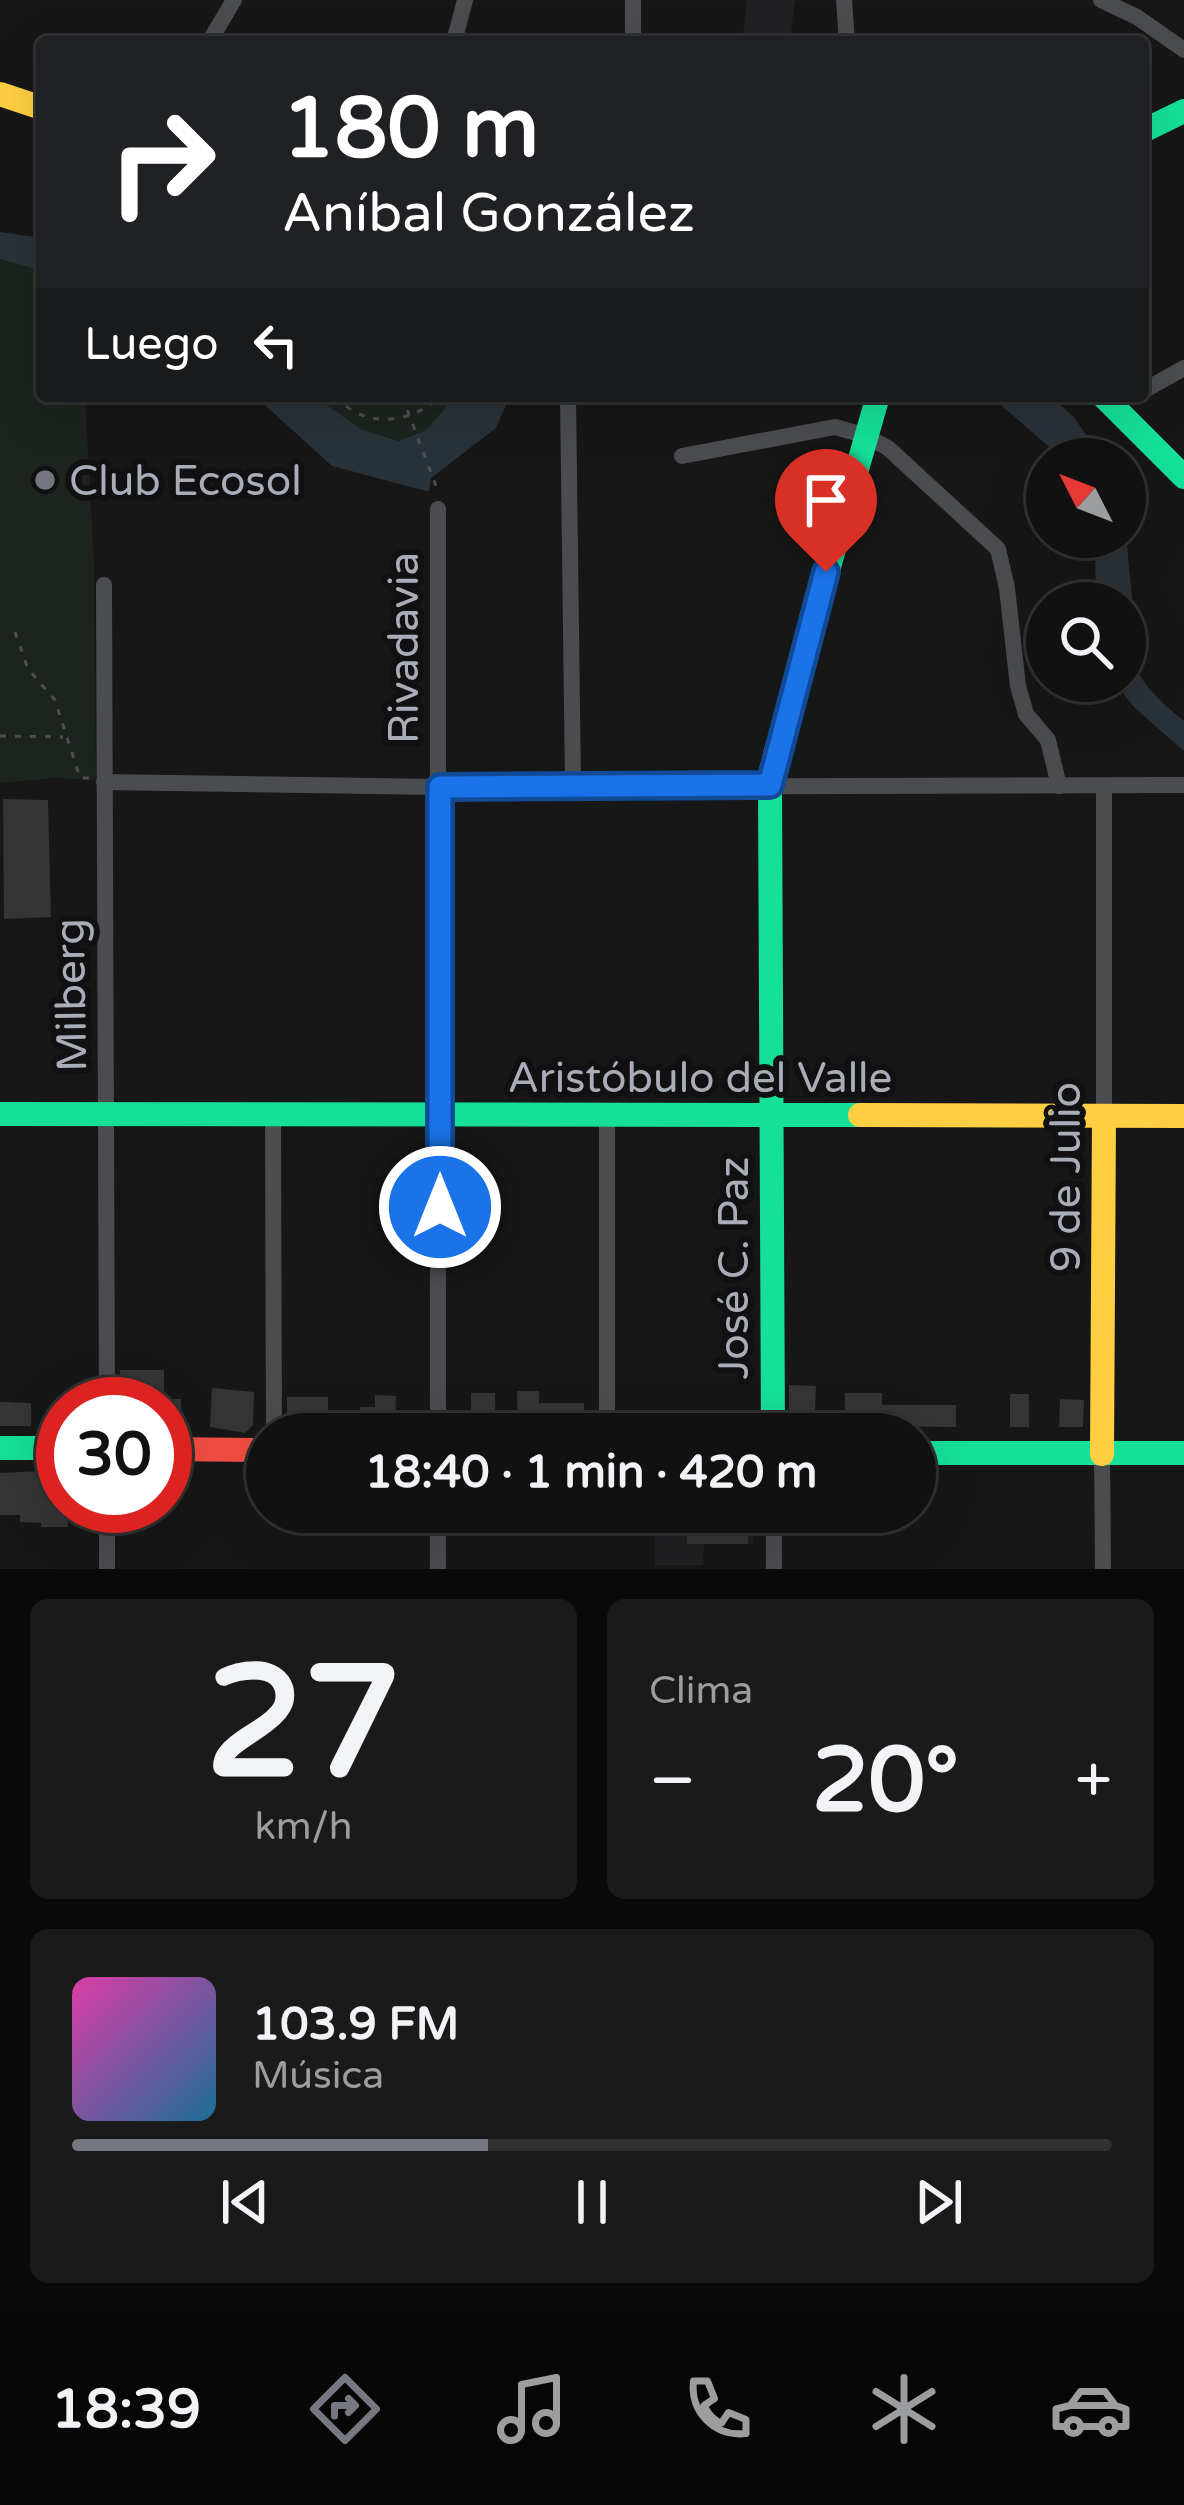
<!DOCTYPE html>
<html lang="es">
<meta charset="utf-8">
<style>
:root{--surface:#111;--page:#1a1a1a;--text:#f1f3f6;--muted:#9c9d9f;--line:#303131;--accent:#757880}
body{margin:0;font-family:"Varela Round",sans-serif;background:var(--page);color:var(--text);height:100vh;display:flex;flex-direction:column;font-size:45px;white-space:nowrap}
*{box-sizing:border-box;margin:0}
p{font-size:39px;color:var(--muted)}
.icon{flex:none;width:66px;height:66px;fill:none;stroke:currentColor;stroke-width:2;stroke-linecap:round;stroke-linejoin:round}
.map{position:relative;height:1569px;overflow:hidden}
.panel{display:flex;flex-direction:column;gap:30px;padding:30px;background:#090909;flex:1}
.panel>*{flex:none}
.banner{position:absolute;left:36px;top:36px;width:1113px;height:366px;border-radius:12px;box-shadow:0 12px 48px #0002,0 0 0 3px var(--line);background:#202124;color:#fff;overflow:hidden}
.needle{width:78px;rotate:312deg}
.tools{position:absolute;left:1026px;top:438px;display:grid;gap:24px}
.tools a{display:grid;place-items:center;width:120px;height:120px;border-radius:50%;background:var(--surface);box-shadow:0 12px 48px #0002,0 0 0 3px var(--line);font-size:60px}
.speed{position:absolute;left:36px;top:1377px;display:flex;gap:24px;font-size:60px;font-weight:700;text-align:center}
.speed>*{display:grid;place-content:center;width:156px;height:156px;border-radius:50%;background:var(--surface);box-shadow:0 12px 48px #0002,0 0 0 3px var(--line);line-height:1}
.speed .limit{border:18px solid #d22;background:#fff;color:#111}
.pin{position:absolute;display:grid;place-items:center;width:102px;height:102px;color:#fff;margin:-123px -51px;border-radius:50% 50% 50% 0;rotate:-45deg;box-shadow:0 0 12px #0007}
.pin .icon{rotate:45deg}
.me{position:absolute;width:132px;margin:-66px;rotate:0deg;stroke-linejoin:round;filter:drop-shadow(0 0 9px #0008)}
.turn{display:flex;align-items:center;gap:42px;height:252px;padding:0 48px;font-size:54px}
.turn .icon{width:156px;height:156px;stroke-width:2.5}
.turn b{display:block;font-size:84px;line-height:102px}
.then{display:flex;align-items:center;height:114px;padding:0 48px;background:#0003;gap:24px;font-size:45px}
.big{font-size:90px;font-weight:800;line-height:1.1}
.panel .tile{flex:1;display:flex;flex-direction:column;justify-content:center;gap:18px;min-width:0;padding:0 42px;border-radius:18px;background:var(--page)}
.panel .dial{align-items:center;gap:0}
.dial b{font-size:156px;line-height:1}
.song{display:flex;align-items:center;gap:36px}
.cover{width:144px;height:144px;border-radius:18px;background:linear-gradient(135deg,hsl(320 70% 55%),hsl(200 70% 35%))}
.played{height:12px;border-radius:6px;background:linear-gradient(90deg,var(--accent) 40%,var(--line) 40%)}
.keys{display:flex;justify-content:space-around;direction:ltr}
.heat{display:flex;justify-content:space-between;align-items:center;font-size:66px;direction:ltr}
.panel .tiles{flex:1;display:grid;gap:30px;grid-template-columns:1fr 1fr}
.tile:last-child{grid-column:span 2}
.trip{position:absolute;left:246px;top:1413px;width:690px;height:120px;border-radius:60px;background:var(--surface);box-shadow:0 12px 48px #0002,0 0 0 3px var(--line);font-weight:800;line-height:120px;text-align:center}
.menu{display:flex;height:192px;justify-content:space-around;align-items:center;background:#070707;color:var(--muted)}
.menu .icon{width:84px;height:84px}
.menu .on{color:var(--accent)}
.menu b{font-size:54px;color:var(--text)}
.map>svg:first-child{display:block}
.built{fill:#212123}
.green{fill:#1d241e}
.water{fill:#2a3239}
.building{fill:#353536}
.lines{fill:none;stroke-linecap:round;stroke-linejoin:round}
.path{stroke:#4d4e52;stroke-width:3;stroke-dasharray:6 9;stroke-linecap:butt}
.street{stroke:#4b4c50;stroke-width:16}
.fast{stroke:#16e098;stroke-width:24}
.slow{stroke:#ffcf43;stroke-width:24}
.jam{stroke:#f24e42;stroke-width:24}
.route-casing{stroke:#114b97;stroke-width:30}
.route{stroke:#1a73e8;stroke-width:21}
.poi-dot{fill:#757880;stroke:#111113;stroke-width:4.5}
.labels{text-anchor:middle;stroke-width:12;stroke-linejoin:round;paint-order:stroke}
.poi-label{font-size:42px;fill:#a8adb8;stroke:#111113;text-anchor:start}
.street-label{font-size:42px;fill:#a8adb8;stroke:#111113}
</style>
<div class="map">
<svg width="1184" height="1569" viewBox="0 0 1184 1569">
<rect width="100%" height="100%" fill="#171717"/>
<g class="built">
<polygon points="747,0 795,0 790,42 742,42"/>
<polygon points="655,1512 754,1512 753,1544 704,1544 703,1565 655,1565"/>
</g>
<g class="green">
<polygon points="0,259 42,271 42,396 85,396 94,564 96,780 55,778 0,783"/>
<polygon points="313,396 456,396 426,430 399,441 363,430"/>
</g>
<g class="water">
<polygon points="0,232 42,238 42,271 0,259"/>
<polygon points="255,396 313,396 363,430 399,441 426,430 456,396 510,396 496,428 431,478 429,491 426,491 332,466"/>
<polygon points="991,396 1050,396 1074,417 1102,459 1063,459"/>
<polygon points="1125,525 1132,597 1125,628 1125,603 1096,603 1095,537 1125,537"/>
<path d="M1125,635c5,38 30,63 59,86v30l-49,-43 -22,-27h12z"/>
</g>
<g class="building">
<polygon points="3,799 48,800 51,917 4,919"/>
<rect x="120" y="1370" width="44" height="34"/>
<polygon points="789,1385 816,1386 814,1434 789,1431"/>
<polygon points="212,1388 254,1392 253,1425 245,1433 210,1427"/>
<polygon points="517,1391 539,1391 539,1403 584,1403 584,1431 560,1430 560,1423 518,1424"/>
<rect x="471" y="1393" width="24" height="35"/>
<polygon points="845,1393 882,1393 882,1405 956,1405 956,1427 845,1426"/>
<rect x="1010" y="1394" width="19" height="33"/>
<polygon points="375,1395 396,1396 395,1428 359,1427 360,1407 375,1407"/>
<rect x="287" y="1397" width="41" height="32"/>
<rect x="165" y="1399" width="16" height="34"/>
<polygon points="1060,1399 1084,1400 1083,1427 1059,1427"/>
<polygon points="0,1402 31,1403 31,1426 0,1426"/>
<polygon points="63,1470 68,1527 41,1527 41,1523 20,1522 20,1515 0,1515 0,1473"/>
<polygon points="722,1512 738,1512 738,1520 748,1520 748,1544 687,1544 687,1520 722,1520"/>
</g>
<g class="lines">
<g class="path">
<path d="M335,396c31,34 74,28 107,0"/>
<polyline points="402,396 439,494"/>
<polyline points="15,632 28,669 55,700 80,778 90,778"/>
<polyline points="0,736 63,737"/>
</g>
<g class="street">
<polyline points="633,0 633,42"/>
<polyline points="844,0 847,42"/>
<polyline points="1101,0 1137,17 1184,50"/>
<polyline points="209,42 234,0"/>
<polyline points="454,42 465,0"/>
<polyline points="1143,391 1184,368"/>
<polyline points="568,396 573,786"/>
<polyline points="682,456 835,427 864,435 888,448 998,549 1007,588 1018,686 1026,714 1048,740 1059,786"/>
<polyline points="438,509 438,1434"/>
<polyline points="104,585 107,1404"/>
<polyline points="104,782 440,787 1184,785"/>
<polyline points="273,1116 274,1434"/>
<polyline points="607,1116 607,1434"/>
<polyline points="1104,1116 1104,786"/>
<polyline points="1102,1454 1103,1569"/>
<polyline points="774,1512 774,1569"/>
<polyline points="107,1569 107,1506"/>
<polyline points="438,1569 438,1512"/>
</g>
<g class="fast">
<polyline points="1143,131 1184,111"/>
<polyline points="1103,396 1184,477"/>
<polyline points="0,1114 860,1115"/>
<polyline points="773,1434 770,785 775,755 878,396"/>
<polyline points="0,1448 63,1448"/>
<polyline points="915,1453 1184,1453"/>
</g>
<g class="slow">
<polyline points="0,94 42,108"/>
<polyline points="860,1115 1184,1116"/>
<polyline points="1102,1454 1104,1116"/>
</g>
<polyline class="jam" points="165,1449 267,1450"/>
</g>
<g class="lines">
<g class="route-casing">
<polyline id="route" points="440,1207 440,787 770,785 826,572"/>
</g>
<use href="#route" class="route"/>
</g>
<circle class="poi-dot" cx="45" cy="480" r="12"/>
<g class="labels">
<g class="poi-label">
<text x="69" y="495">Club Ecosol</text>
</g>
<g class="street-label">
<text transform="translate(403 648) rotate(-90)" y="15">Rivadavia</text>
<text transform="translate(70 995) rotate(-91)" y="15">Milberg</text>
<text x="700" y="1092">Aristóbulo del Valle</text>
<text transform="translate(1065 1177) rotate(-90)" y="15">9 de Julio</text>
<text transform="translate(733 1268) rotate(-90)" y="15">José C. Paz</text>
</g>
</g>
</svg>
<div class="tools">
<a><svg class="needle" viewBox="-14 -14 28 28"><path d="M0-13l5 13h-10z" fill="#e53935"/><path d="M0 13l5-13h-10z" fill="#9c9d9f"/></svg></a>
<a><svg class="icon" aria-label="search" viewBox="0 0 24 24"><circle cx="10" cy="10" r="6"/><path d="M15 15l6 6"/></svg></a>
</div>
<div class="speed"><div class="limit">30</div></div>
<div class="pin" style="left:826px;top:572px;background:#d93025"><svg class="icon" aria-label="arrive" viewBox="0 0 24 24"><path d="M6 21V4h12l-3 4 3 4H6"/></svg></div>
<svg class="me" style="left:440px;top:1207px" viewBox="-20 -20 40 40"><circle r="17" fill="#1a73e8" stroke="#fff" stroke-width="3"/><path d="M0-11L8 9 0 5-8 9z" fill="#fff"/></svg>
<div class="trip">18:40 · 1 min · 420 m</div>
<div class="banner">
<div class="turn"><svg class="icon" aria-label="right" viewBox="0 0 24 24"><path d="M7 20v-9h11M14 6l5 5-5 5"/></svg><div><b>180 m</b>Aníbal González</div></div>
<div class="then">Luego<svg class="icon" aria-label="left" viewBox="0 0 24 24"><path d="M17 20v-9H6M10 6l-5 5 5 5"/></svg></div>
</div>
</div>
<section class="panel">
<div class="tiles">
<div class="tile dial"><b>27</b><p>km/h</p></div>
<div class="tile"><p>Clima</p>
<div class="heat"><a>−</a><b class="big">20°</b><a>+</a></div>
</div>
<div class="tile">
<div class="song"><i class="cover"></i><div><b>103.9 FM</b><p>Música</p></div></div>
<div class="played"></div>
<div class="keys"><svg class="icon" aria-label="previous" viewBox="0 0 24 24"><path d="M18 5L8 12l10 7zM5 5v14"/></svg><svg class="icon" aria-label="pause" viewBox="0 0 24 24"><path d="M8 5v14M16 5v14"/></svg><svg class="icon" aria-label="next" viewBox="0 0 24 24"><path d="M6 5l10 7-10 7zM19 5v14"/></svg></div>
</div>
</div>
</section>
<nav class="menu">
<b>18:39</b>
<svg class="icon on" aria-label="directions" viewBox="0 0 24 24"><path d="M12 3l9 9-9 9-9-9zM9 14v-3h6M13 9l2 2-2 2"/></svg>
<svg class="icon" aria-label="music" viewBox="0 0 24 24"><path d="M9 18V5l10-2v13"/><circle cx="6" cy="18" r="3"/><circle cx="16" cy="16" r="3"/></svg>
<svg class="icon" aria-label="phone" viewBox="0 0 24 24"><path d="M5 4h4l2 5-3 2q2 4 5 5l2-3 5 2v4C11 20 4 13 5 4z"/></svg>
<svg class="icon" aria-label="climate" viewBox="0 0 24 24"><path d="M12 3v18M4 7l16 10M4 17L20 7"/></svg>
<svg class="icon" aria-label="car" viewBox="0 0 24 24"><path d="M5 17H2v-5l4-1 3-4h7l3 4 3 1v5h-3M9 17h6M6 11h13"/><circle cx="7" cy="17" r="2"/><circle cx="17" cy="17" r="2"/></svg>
</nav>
